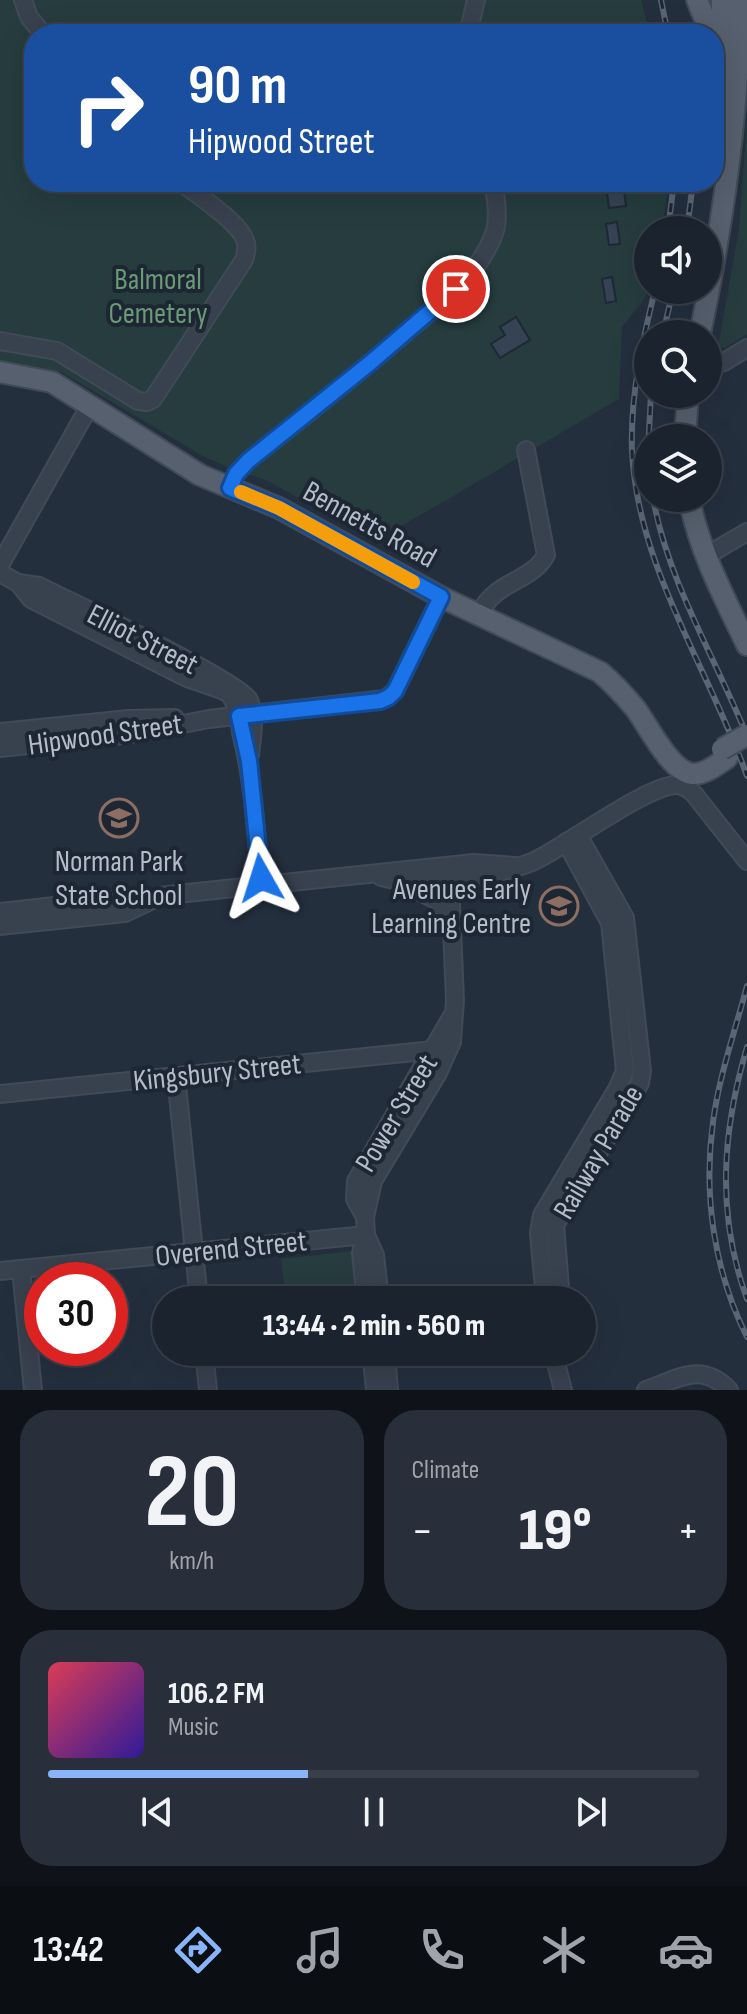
<!DOCTYPE html>
<meta charset="utf-8">
<style>
:root{--surface:#1b232e;--page:#282f3a;--text:#f1f3f6;--muted:#a0a4aa;--line:#39404a;--accent:#8ab4f8}
body{margin:0;font-family:"Sofia Sans Condensed",sans-serif;background:var(--page);color:var(--text);height:100vh;display:flex;flex-direction:column;font-size:30px;white-space:nowrap}
*{box-sizing:border-box;margin:0}
p{font-size:26px;color:var(--muted)}
.icon{flex:none;width:44px;height:44px;fill:none;stroke:currentColor;stroke-width:2;stroke-linecap:round;stroke-linejoin:round}
.map{position:relative;height:1390px;overflow:hidden}
.sheet{display:flex;flex-direction:column;gap:20px;padding:20px;background:#0f1319;flex:1}
.sheet>*{flex:none}
.hud{position:absolute;left:24px;top:24px;width:700px;height:168px;border-radius:32px;box-shadow:0 8px 32px #0002,0 0 0 2px var(--line);background:#1a4fa0;color:#fff;overflow:hidden}
.tools{position:absolute;left:634px;top:216px;display:grid;gap:16px}
.tools a{display:grid;place-items:center;width:88px;height:88px;border-radius:50%;background:var(--surface);box-shadow:0 8px 32px #0002,0 0 0 2px var(--line);font-size:40px}
.speed{position:absolute;left:24px;top:1262px;display:flex;gap:16px;font-size:40px;font-weight:700;text-align:center}
.speed>*{display:grid;place-content:center;width:104px;height:104px;border-radius:50%;background:var(--surface);box-shadow:0 8px 32px #0002,0 0 0 2px var(--line);line-height:1}
.speed .limit{border:12px solid #d22;background:#fff;color:#111}
.pin{position:absolute;display:grid;place-items:center;width:68px;height:68px;color:#fff;margin:-34px;border:4px solid #fff;border-radius:50%;box-shadow:0 2px 8px #0007}
.me{position:absolute;width:88px;margin:-44px;rotate:354deg;stroke-linejoin:round;filter:drop-shadow(0 0 6px #0008)}
.turn{display:flex;align-items:center;gap:28px;height:168px;padding:0 32px;font-size:36px}
.turn .icon{width:104px;height:104px;stroke-width:2.5}
.turn b{display:block;font-size:56px;line-height:68px}
.big{font-size:60px;font-weight:800;line-height:1.1}
.sheet .widget{flex:1;display:flex;flex-direction:column;justify-content:center;gap:12px;min-width:0;padding:0 28px;border-radius:32px;background:var(--page)}
.sheet .dial{align-items:center;gap:0}
.dial b{font-size:104px;line-height:1}
.song{display:flex;align-items:center;gap:24px}
.cover{width:96px;height:96px;border-radius:12px;background:linear-gradient(135deg,hsl(350 70% 55%),hsl(250 70% 35%))}
.played{height:8px;border-radius:4px;background:linear-gradient(90deg,var(--accent) 40%,var(--line) 40%)}
.keys{display:flex;justify-content:space-around;direction:ltr}
.heat{display:flex;justify-content:space-between;align-items:center;font-size:44px;direction:ltr}
.sheet .tiles{flex:1;display:grid;gap:20px;grid-template-columns:1fr 1fr}
.widget:last-child{grid-column:span 2}
.trip{position:absolute;left:152px;top:1286px;width:444px;height:80px;border-radius:40px;background:var(--surface);box-shadow:0 8px 32px #0002,0 0 0 2px var(--line);font-weight:800;line-height:80px;text-align:center}
.tab-bar{display:flex;height:128px;justify-content:space-around;align-items:center;background:#0b0e12;color:var(--muted)}
.tab-bar .icon{width:56px;height:56px}
.tab-bar .selected{color:var(--accent)}
.tab-bar b{font-size:36px;color:var(--text)}
.map>svg:first-child{display:block}
.green{fill:#263c3f}
.building{fill:#364354;stroke:#1f2835;stroke-width:2}
.lines{fill:none;stroke-linecap:round;stroke-linejoin:round}
.minor-casing{stroke:#414a57;stroke-width:20}
.major-casing{stroke:#414a57;stroke-width:24}
.minor{stroke:#38414e;stroke-width:16}
.major{stroke:#56606e;stroke-width:20}
.rail-casing{stroke:#5a6575;stroke-width:6}
.rail{stroke:#1d2633;stroke-width:3;stroke-dasharray:9;stroke-linecap:butt}
.major-bridge-casing{stroke:#414a57;stroke-width:24;stroke-linecap:butt}
.major-bridge{stroke:#56606e;stroke-width:20}
.route-casing{stroke:#114b97;stroke-width:20}
.route{stroke:#1a73e8;stroke-width:14}
.slow{stroke:#f59e0b;stroke-width:14}
.labels{text-anchor:middle;stroke-width:8;stroke-linejoin:round;paint-order:stroke}
.park-label{font-size:30px;fill:#6b9a76;stroke:#1d2633}
.street-label{font-size:30px;fill:#b4bcc9;stroke:#1d2633}
.poi-label{font-size:30px;fill:#b4bcc9;stroke:#1d2633}
</style>
<div class="map">
<svg width="747" height="1390" viewBox="0 0 747 1390">
<rect width="100%" height="100%" fill="#242f3e"/>
<g class="green">
<polygon points="0,0 641,0 650,34 34,34 34,182 669,182 662,230 648,230 648,287 645,298 622,327 619,399 376,541 266,480 227,467 203,456 61,372 0,364"/>
<polygon points="747,120 747,334 725,348 718,347 739,229"/>
<polygon points="352,1251 357,1300 286,1300 281,1259"/>
</g>
<g class="building">
<polygon points="623,183 626,206 609,208 606,186"/>
<polygon points="617,222 620,244 609,245 606,224"/>
<polygon points="612,277 616,301 606,303 602,279"/>
<polygon points="516,317 530,340 500,358 491,344 505,335 500,327"/>
</g>
<g class="lines">
<g class="minor-casing">
<g id="minor">
<polyline points="23,0 29,17 43,34"/>
<polyline points="468,34 476,0"/>
<path d="M0,341l57,10 81,50 9,1 6,-3 91,-139c2,-7 4,-13 1,-20 -7,-19 -47,-44 -64,-58"/>
<polyline points="708,366 724,362 747,348"/>
<path d="M230,488l6,-14 12,-13c52,-41 104,-82 154,-125 34,-30 78,-60 93,-105 4,-15 1,-34 -2,-49"/>
<polyline points="706,556 747,532"/>
<polyline points="0,565 90,405"/>
<path d="M0,573l18,10 13,16 154,78c9,4 41,13 45,18 9,12 9,29 12,42 12,48 14,99 19,148"/>
<path d="M18,583l21,3c30,15 202,96 210,114 7,17 3,38 1,55"/>
<path d="M479,615c15,-35 52,-32 67,-60l-20,-105"/>
<polyline points="0,732 129,719 175,718"/>
<polyline points="0,748 130,734 209,719 385,699 395,691 441,597"/>
<path d="M381,877c10,2 20,5 30,5 31,3 92,-8 121,-20 32,-14 117,-79 146,-77 7,1 11,4 16,9l53,67"/>
<polyline points="407,885 438,901 450,919"/>
<polyline points="0,912 117,899 145,903"/>
<polyline points="0,926 125,913 161,896 187,893 474,863 515,866"/>
<polyline points="176,1076 199,1300"/>
<polyline points="0,1094 434,1050"/>
<polyline points="365,1217 355,1199 356,1181 452,1016"/>
<polyline points="21,1269 33,1390"/>
<polyline points="0,1271 366,1235"/>
<polyline points="366,1300 361,1253 366,1235"/>
<polyline points="380,1300 375,1255 366,1235 365,1217 373,1181 438,1073 452,1042 455,1000 450,880"/>
<polyline points="483,1300 544,1293"/>
<polyline points="545,1300 539,1233 542,1215 617,1089 625,1071 610,923 566,842"/>
<polyline points="561,1300 555,1225 640,1083 642,1071 625,918 578,835"/>
<polyline points="204,1352 208,1390"/>
<polyline points="371,1352 375,1390"/>
<polyline points="386,1352 389,1390"/>
<polyline points="553,1352 563,1390"/>
<path d="M646,1390c32,-11 55,-29 83,0"/>
</g>
</g>
<g class="major-casing">
<g id="major">
<polyline points="697,0 711,34"/>
<polyline points="722,111 722,0"/>
<path d="M700,334c23,-110 39,-221 40,-334"/>
<path d="M0,372l52,10 148,93 79,33 162,89 159,75c13,11 24,23 35,36 13,17 35,64 58,66 11,1 25,-10 34,-16"/>
<polyline points="685,438 688,394"/>
<path d="M689,498c10,52 35,99 58,147"/>
</g>
</g>
<use href="#minor" class="minor"/>
<use href="#major" class="major"/>
<g class="rail-casing">
<g id="rail">
<polyline points="661,0 668,34"/>
<polyline points="668,230 674,182"/>
<polyline points="687,230 693,182"/>
<path d="M655,290c-13,53 -25,106 -23,162 6,116 77,217 115,324"/>
<polyline points="663,334 673,290"/>
<polyline points="648,451 651,394"/>
<path d="M653,498c15,84 62,159 94,238"/>
<path d="M747,986c-12,45 -28,90 -34,136 -10,73 1,149 34,215"/>
<path d="M747,1047c-25,85 -31,167 0,252"/>
</g>
</g>
<use href="#rail" class="rail"/>
<g class="major-bridge-casing">
<polyline id="major-bridge" points="722,749 747,735"/>
</g>
<use href="#major-bridge" class="major-bridge"/>
</g>
<g class="lines">
<g class="route-casing">
<polyline id="route" points="261,878 249,761 239,716 380,701 389,697 395,691 441,597 279,508 230,488 236,474 248,461 370,363 456,289"/>
</g>
<use href="#route" class="route"/>
<polyline class="slow" points="241,492 279,508 413,582"/>
</g>
<defs>
<g id="school-ring" transform="scale(2)"><circle r="9.5" fill="#1d2633" stroke="#8d6e63" stroke-width="1.5"/><path d="M0-5L7-2L0 1L-7-2ZM-4 1L0 2.5L4 1V4Q0 6-4 4Z" fill="#8d6e63"/></g>
</defs>
<g fill-rule="evenodd">
<use href="#school-ring" x="119" y="818"/>
<use href="#school-ring" x="559" y="906"/>
</g>
<g class="labels">
<g class="park-label">
<text x="158" y="289">Balmoral<tspan x="158" dy="34">Cemetery</tspan></text>
</g>
<g class="street-label">
<text transform="translate(370 524) rotate(29)" y="10">Bennetts Road</text>
<text transform="translate(143 639) rotate(27)" y="10">Elliot Street</text>
<text transform="translate(105 734) rotate(-8)" y="10">Hipwood Street</text>
<text transform="translate(217 1072) rotate(-6)" y="10">Kingsbury Street</text>
<text transform="translate(396 1113) rotate(-59)" y="10">Power Street</text>
<text transform="translate(598 1152) rotate(-60)" y="10">Railway Parade</text>
<text transform="translate(231 1248) rotate(-6)" y="10">Overend Street</text>
</g>
<g class="poi-label">
<text x="119" y="871">Norman Park<tspan x="119" dy="34">State School</tspan></text>
<text x="531" y="899" text-anchor="end">Avenues Early<tspan x="531" dy="34">Learning Centre</tspan></text>
</g>
</g>
</svg>
<div class="tools">
<a><svg class="icon" aria-label="sound" viewBox="0 0 24 24"><path d="M4 9h4l5-4v14l-5-4H4zM17 9q2 3 0 6"/></svg></a>
<a><svg class="icon" aria-label="search" viewBox="0 0 24 24"><circle cx="10" cy="10" r="6"/><path d="M15 15l6 6"/></svg></a>
<a><svg class="icon" aria-label="layers" viewBox="0 0 24 24"><path d="M12 4l9 5-9 5-9-5zM3 14l9 5 9-5"/></svg></a>
</div>
<div class="speed"><div class="limit">30</div></div>
<div class="pin" style="left:456px;top:289px;background:#d93025"><svg class="icon" aria-label="arrive" viewBox="0 0 24 24"><path d="M6 21V4h12l-3 4 3 4H6"/></svg></div>
<svg class="me" style="left:261px;top:878px" viewBox="-20 -20 40 40"><path d="M0-17L14 15 0 8-14 15z" fill="#1a73e8" stroke="#fff" stroke-width="4"/></svg>
<div class="trip">13:44 · 2 min · 560 m</div>
<div class="hud">
<div class="turn"><svg class="icon" aria-label="right" viewBox="0 0 24 24"><path d="M7 20v-9h11M14 6l5 5-5 5"/></svg><div><b>90 m</b>Hipwood Street</div></div>
</div>
</div>
<section class="sheet">
<div class="tiles">
<div class="widget dial"><b>20</b><p>km/h</p></div>
<div class="widget"><p>Climate</p>
<div class="heat"><a>−</a><b class="big">19°</b><a>+</a></div>
</div>
<div class="widget">
<div class="song"><i class="cover"></i><div><b>106.2 FM</b><p>Music</p></div></div>
<div class="played"></div>
<div class="keys"><svg class="icon" aria-label="previous" viewBox="0 0 24 24"><path d="M18 5L8 12l10 7zM5 5v14"/></svg><svg class="icon" aria-label="pause" viewBox="0 0 24 24"><path d="M8 5v14M16 5v14"/></svg><svg class="icon" aria-label="next" viewBox="0 0 24 24"><path d="M6 5l10 7-10 7zM19 5v14"/></svg></div>
</div>
</div>
</section>
<nav class="tab-bar">
<b>13:42</b>
<svg class="icon selected" aria-label="directions" viewBox="0 0 24 24"><path d="M12 3l9 9-9 9-9-9zM9 14v-3h6M13 9l2 2-2 2"/></svg>
<svg class="icon" aria-label="music" viewBox="0 0 24 24"><path d="M9 18V5l10-2v13"/><circle cx="6" cy="18" r="3"/><circle cx="16" cy="16" r="3"/></svg>
<svg class="icon" aria-label="phone" viewBox="0 0 24 24"><path d="M5 4h4l2 5-3 2q2 4 5 5l2-3 5 2v4C11 20 4 13 5 4z"/></svg>
<svg class="icon" aria-label="climate" viewBox="0 0 24 24"><path d="M12 3v18M4 7l16 10M4 17L20 7"/></svg>
<svg class="icon" aria-label="car" viewBox="0 0 24 24"><path d="M5 17H2v-5l4-1 3-4h7l3 4 3 1v5h-3M9 17h6M6 11h13"/><circle cx="7" cy="17" r="2"/><circle cx="17" cy="17" r="2"/></svg>
</nav>
